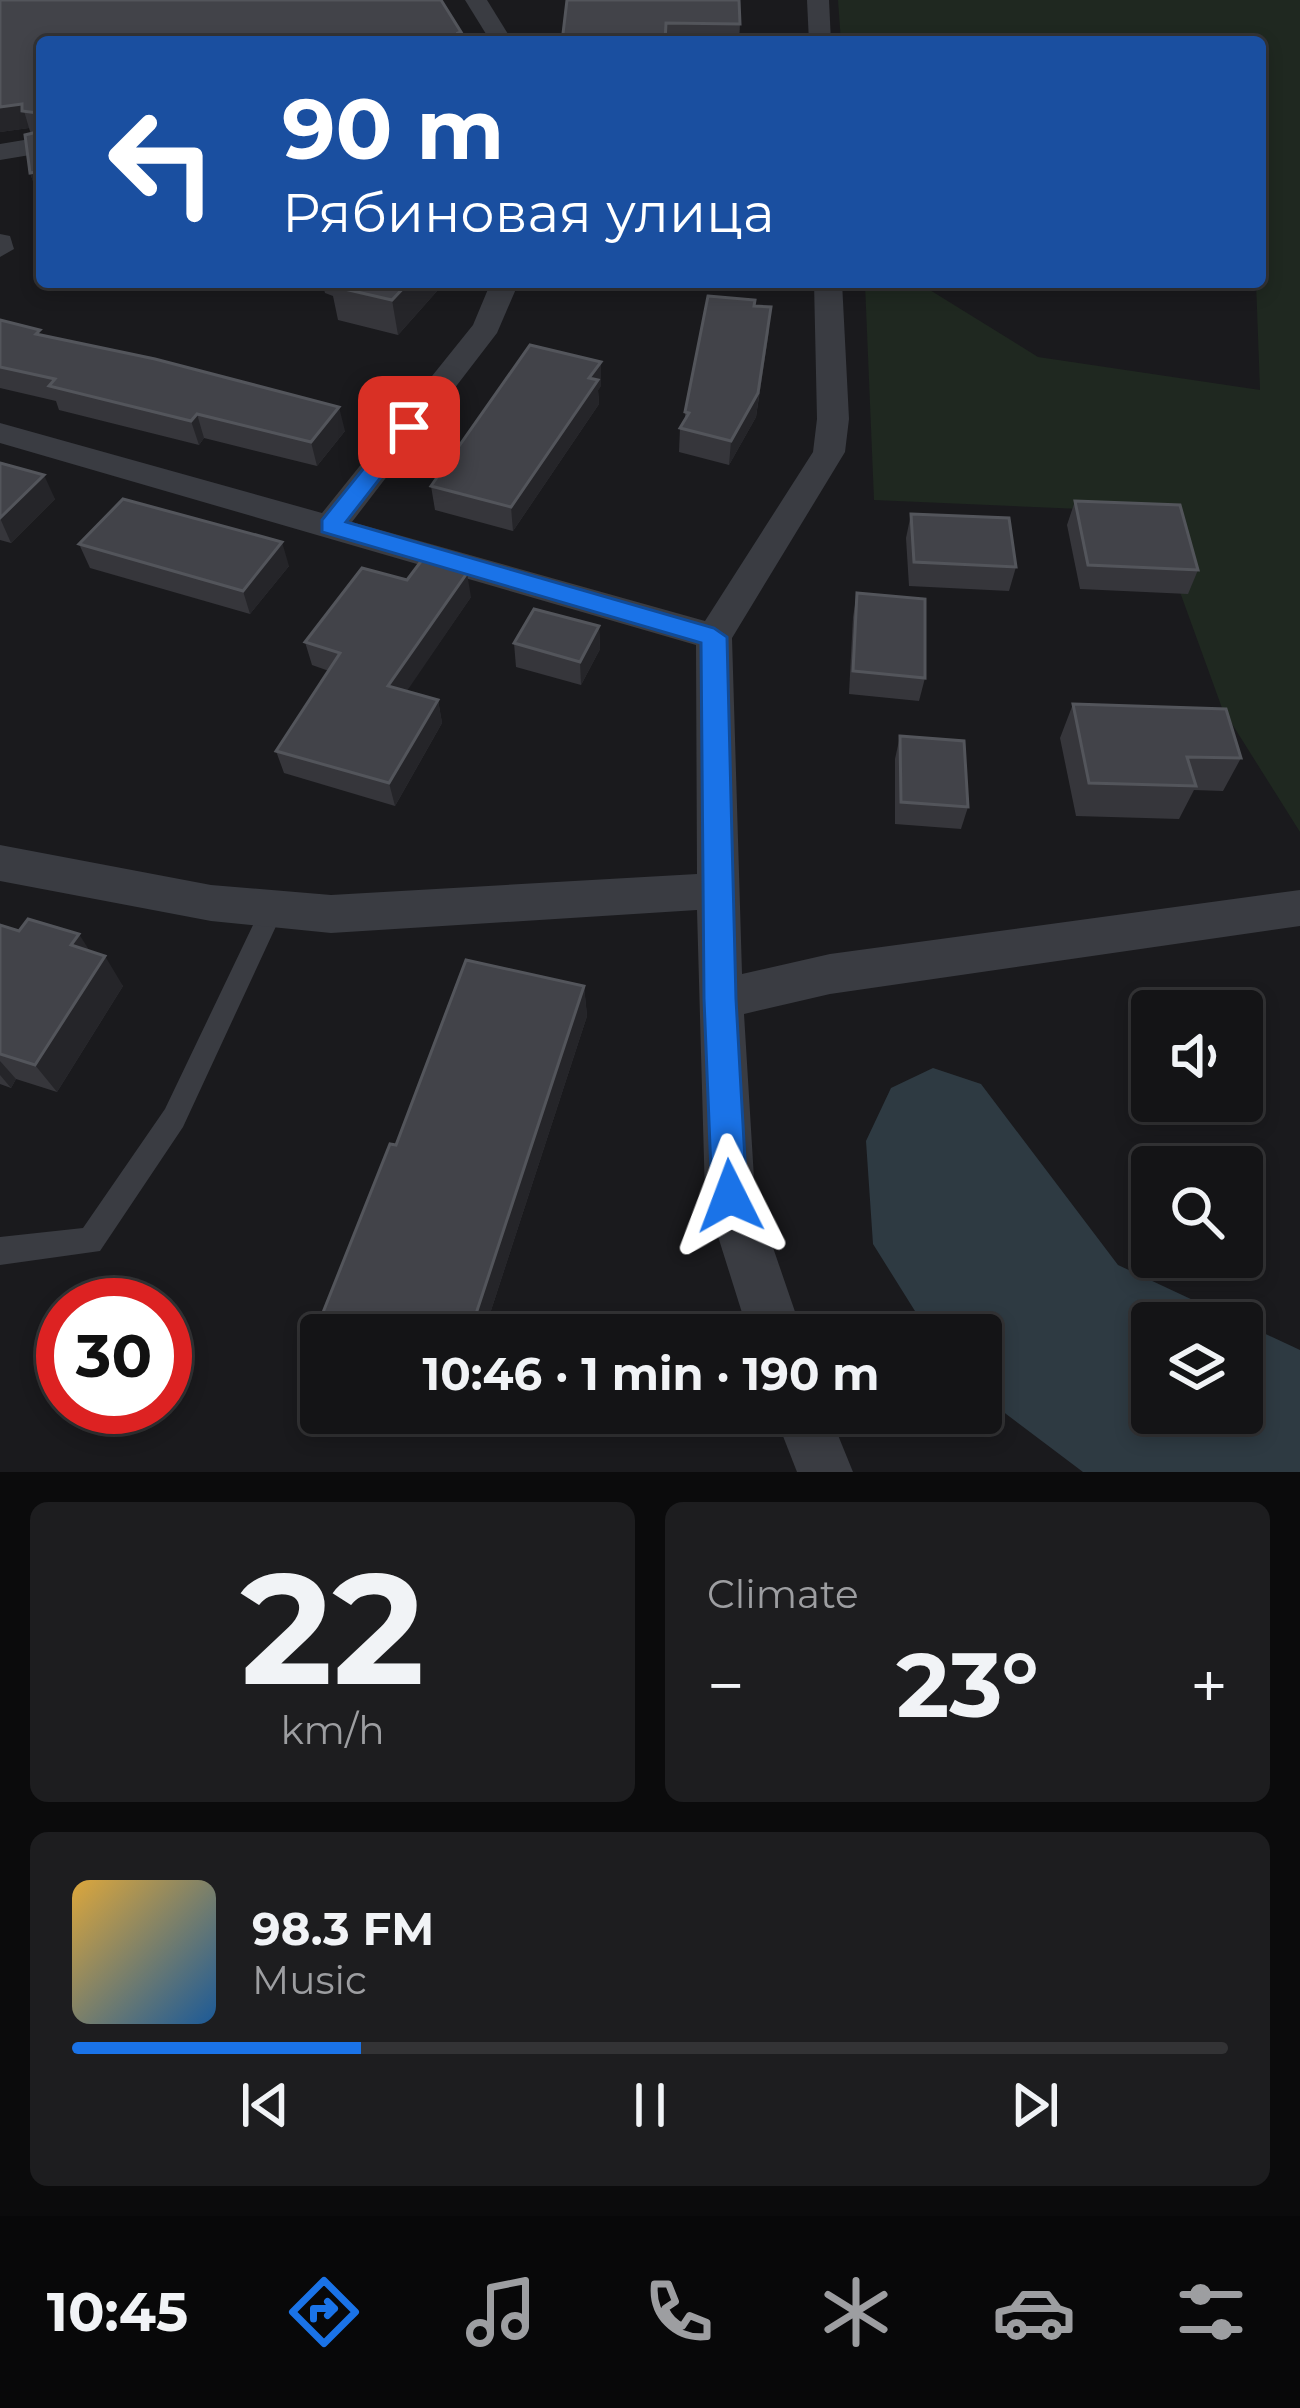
<!DOCTYPE html>
<meta charset="utf-8">
<style>
:root{--surface:#141416;--page:#1d1d1f;--text:#f1f3f6;--muted:#9d9ea1;--line:#333335;--accent:#1a73e8}
body{margin:0;font-family:Montserrat,sans-serif;background:var(--page);color:var(--text);height:100vh;display:flex;flex-direction:column;font-size:45px;white-space:nowrap}
*{box-sizing:border-box;margin:0}
p{font-size:39px;color:var(--muted)}
.icon{flex:none;width:66px;height:66px;fill:none;stroke:currentColor;stroke-width:2;stroke-linecap:round;stroke-linejoin:round}
.map{position:relative;height:1472px;overflow:hidden}
.drawer{display:flex;flex-direction:column;gap:30px;padding:30px;background:#0b0b0c;flex:1}
.drawer>*{flex:none}
.banner{position:absolute;left:36px;top:36px;width:1230px;height:252px;border-radius:12px;box-shadow:0 6px 18px #0003,0 0 0 3px var(--line);background:#1a4fa0;color:#fff;overflow:hidden}
.fabs{position:absolute;left:1131px;top:990px;display:grid;gap:24px}
.fabs a{display:grid;place-items:center;width:132px;height:132px;border-radius:12px;background:var(--surface);box-shadow:0 6px 18px #0003,0 0 0 3px var(--line);font-size:60px}
.speed{position:absolute;left:36px;top:1278px;display:flex;gap:24px;font-size:60px;font-weight:700;text-align:center}
.speed>*{display:grid;place-content:center;width:156px;height:156px;border-radius:50%;background:var(--surface);box-shadow:0 6px 18px #0003,0 0 0 3px var(--line);line-height:1}
.speed .limit{border:18px solid #d22;background:#fff;color:#111}
.pin{position:absolute;display:grid;place-items:center;width:102px;height:102px;color:#fff;margin:-51px;border-radius:24px;box-shadow:0 6px 18px #0006}
.me{position:absolute;width:132px;margin:-66px;rotate:357deg;stroke-linejoin:round;filter:drop-shadow(0 0 9px #0008)}
.turn{display:flex;align-items:center;gap:42px;height:252px;padding:0 48px;font-size:54px}
.turn .icon{width:156px;height:156px;stroke-width:2.5}
.turn b{display:block;font-size:84px;line-height:102px}
.big{font-size:90px;font-weight:700;line-height:1.1}
.drawer .widget{flex:1;display:flex;flex-direction:column;justify-content:center;gap:18px;min-width:0;padding:0 42px;border-radius:18px;background:var(--page)}
.drawer .dial{align-items:center;gap:0}
.dial b{font-size:156px;line-height:1}
.song{display:flex;align-items:center;gap:36px}
.cover{width:144px;height:144px;border-radius:18px;background:linear-gradient(135deg,hsl(40 70% 55%),hsl(210 70% 35%))}
.played{height:12px;border-radius:6px;background:linear-gradient(90deg,var(--accent) 25%,var(--line) 25%)}
.keys{display:flex;justify-content:space-around;direction:ltr}
.heat{display:flex;justify-content:space-between;align-items:center;font-size:66px;direction:ltr}
.drawer .tiles{flex:1;display:grid;gap:30px;grid-template-columns:1fr 1fr}
.widget:last-child{grid-column:span 2}
.trip{position:absolute;left:300px;top:1314px;width:702px;height:120px;border-radius:12px;background:var(--surface);box-shadow:0 6px 18px #0003,0 0 0 3px var(--line);font-weight:700;line-height:120px;text-align:center}
.dock{display:flex;height:192px;justify-content:space-around;align-items:center;background:#080809;color:var(--muted)}
.dock .icon{width:84px;height:84px}
.dock .active{color:var(--accent)}
.dock b{font-size:54px;color:var(--text)}
.map>svg:first-child{display:block}
.green{fill:#1f2820}
.water{fill:#2e3a42;fill-rule:evenodd}
.lines{fill:none;stroke-linecap:round;stroke-linejoin:round}
.service{fill:#3a3c42;fill-rule:evenodd}
.minor{fill:#3a3c42;fill-rule:evenodd}
.wall{fill:#36363b}
.shaded-wall{fill:#252529}
.building{fill:#424349;stroke:#53555b;stroke-width:3}
.route{fill:#1a73e8;stroke:#114b97;stroke-width:3}
</style>
<div class="map">
<svg width="1300" height="1472" viewBox="0 0 1300 1472">
<rect width="100%" height="100%" fill="#1a1a1d"/>
<polygon class="green" points="838,0 1300,0 1300,832 1222,708 1151,512 874,500 865,284 925,287 1038,357 1260,390 1256,282 1260,282 1260,42 841,42"/>
<path class="water" d="M933,1068l48,16 137,181 182,85v122h-217l-102,-77v-60h-51l-57,-91 -7,-103 25,-53zM1152,1323h90v90h-90z"/>
<g class="lines">
<polygon class="service" points="272,899 280,902 284,909 183,1127 100,1251 0,1265 0,1237 83,1228 165,1109 264,902"/>
<g class="minor">
<polygon points="465,0 487,0 513,42 491,42"/>
<polygon points="807,0 829,0 831,42 809,42"/>
<polygon points="42,137 42,153 0,160 0,144"/>
<polygon points="0,234 10,236 14,249 0,257"/>
<polygon points="491,282 519,282 497,333 352,522 705,621 813,452 817,419 814,282 842,282 849,419 845,452 732,638 742,974 830,954 1300,890 1300,926 830,994 744,1014 755,1195 803,1335 749,1335 705,1195 697,910 331,933 211,921 0,881 0,845 211,885 331,895 697,874 696,645 0,443 0,423 322,513 473,325"/>
<polygon points="774,1413 829,1413 853,1472 797,1472"/>
</g>
</g>
<g class="wall">
<polygon points="0,0 461,32 463,42 42,42 39,197 30,173 31,134 29,128 0,132"/>
<polygon points="567,0 740,24 739,42 562,42"/>
<polygon points="322,282 445,282 398,335 338,320 333,296 325,293"/>
<polygon points="570,282 635,282 635,288 570,289"/>
<polygon points="755,306 769,331 756,417 729,465 679,452 680,428 685,420 685,412"/>
<polygon points="0,320 43,336 345,431 317,466 204,438 199,445 59,410 56,401 0,388"/>
<polygon points="601,386 598,390 599,404 513,531 435,510 431,486"/>
<polygon points="0,463 55,499 11,543 0,540"/>
<polygon points="1075,501 1198,570 1188,594 1080,589 1067,525"/>
<polygon points="911,514 1016,567 1009,591 909,586 906,538"/>
<polygon points="79,544 289,566 250,614 90,568"/>
<polygon points="857,593 925,678 919,701 849,694 853,617"/>
<polygon points="471,597 406,691 438,700 442,723 395,806 284,773 276,751 329,671 312,665 305,642"/>
<polygon points="599,626 600,649 581,685 516,667 514,643"/>
<polygon points="1073,704 1241,758 1223,791 1194,790 1179,819 1076,816 1060,738"/>
<polygon points="900,736 968,807 961,829 895,824 895,759"/>
<polygon points="0,925 89,951 123,986 57,1092 16,1079 11,1088 0,1084"/>
<polygon points="584,986 587,1016 483,1335 325,1335 318,1325 396,1145"/>
</g>
<g class="shaded-wall">
<polygon points="22,104 29,128 0,132 0,107"/>
<polygon points="42,171 42,197 39,197 30,173"/>
<polygon points="409,282 445,282 398,335 392,300"/>
<polygon points="771,307 756,417 729,465 731,441"/>
<polygon points="601,362 601,386 598,390 599,404 513,531 511,507"/>
<polygon points="339,407 345,431 317,466 311,442"/>
<polygon points="197,414 204,438 199,445 191,421"/>
<polygon points="44,475 55,499 11,543 0,518"/>
<polygon points="282,542 289,566 250,614 243,591"/>
<polygon points="467,573 471,597 394,710 388,686"/>
<polygon points="599,626 600,649 581,685 580,662"/>
<polygon points="438,700 442,723 395,806 389,783"/>
<polygon points="79,934 98,964 71,945"/>
<polygon points="105,956 123,986 57,1092 35,1065"/>
<polygon points="584,986 587,1016 483,1335 469,1335"/>
<polygon points="0,1061 16,1079 11,1088 0,1075"/>
</g>
<g class="building">
<polygon points="0,0 441,0 461,32 458,33 463,42 42,42 42,171 30,173 25,135 37,132 38,113 22,111 22,104 0,107"/>
<polygon points="567,0 739,0 740,24 666,23 665,42 562,42"/>
<polygon points="335,282 409,282 392,300 331,286"/>
<polygon points="708,296 755,300 754,306 771,307 758,393 731,441 680,428 689,413 685,412"/>
<polygon points="0,320 40,330 36,334 155,359 339,407 311,442 197,414 191,421 49,386 55,379 0,367"/>
<polygon points="530,345 601,362 589,378 598,380 511,507 431,486"/>
<polygon points="0,463 44,475 0,518"/>
<polygon points="123,499 282,542 243,591 79,544"/>
<polygon points="1075,501 1180,505 1198,570 1088,565"/>
<polygon points="911,514 1009,518 1016,567 914,562"/>
<polygon points="422,560 467,573 388,686 438,700 389,783 276,751 340,653 305,642 362,568 407,580"/>
<polygon points="857,593 925,599 925,678 853,671"/>
<polygon points="534,609 599,626 580,662 514,643"/>
<polygon points="1073,704 1226,709 1241,758 1187,757 1196,786 1089,783"/>
<polygon points="900,736 964,741 968,807 901,802"/>
<polygon points="28,919 79,934 71,945 105,956 35,1065 0,1054 0,925 19,931"/>
<polygon points="466,960 584,986 469,1335 354,1335 318,1325 390,1144 396,1145"/>
</g>
<polygon class="route" points="409,420 420,427 346,522 714,628 727,637 736,999 747,1196 742,1208 730,1213 718,1208 712,1196 704,999 701,643 322,532 322,520 401,422"/>
</svg>
<div class="fabs">
<a><svg class="icon" aria-label="sound" viewBox="0 0 24 24"><path d="M4 9h4l5-4v14l-5-4H4zM17 9q2 3 0 6"/></svg></a>
<a><svg class="icon" aria-label="search" viewBox="0 0 24 24"><circle cx="10" cy="10" r="6"/><path d="M15 15l6 6"/></svg></a>
<a><svg class="icon" aria-label="layers" viewBox="0 0 24 24"><path d="M12 4l9 5-9 5-9-5zM3 14l9 5 9-5"/></svg></a>
</div>
<div class="speed"><div class="limit">30</div></div>
<div class="pin" style="left:409px;top:427px;background:#d93025"><svg class="icon" aria-label="arrive" viewBox="0 0 24 24"><path d="M6 21V4h12l-3 4 3 4H6"/></svg></div>
<svg class="me" style="left:730px;top:1196px" viewBox="-20 -20 40 40"><path d="M0-17L14 15 0 8-14 15z" fill="#1a73e8" stroke="#fff" stroke-width="4"/></svg>
<div class="trip">10:46 · 1 min · 190 m</div>
<div class="banner">
<div class="turn"><svg class="icon" aria-label="left" viewBox="0 0 24 24"><path d="M17 20v-9H6M10 6l-5 5 5 5"/></svg><div><b>90 m</b>Рябиновая улица</div></div>
</div>
</div>
<section class="drawer">
<div class="tiles">
<div class="widget dial"><b>22</b><p>km/h</p></div>
<div class="widget"><p>Climate</p>
<div class="heat"><a>−</a><b class="big">23°</b><a>+</a></div>
</div>
<div class="widget">
<div class="song"><i class="cover"></i><div><b>98.3 FM</b><p>Music</p></div></div>
<div class="played"></div>
<div class="keys"><svg class="icon" aria-label="previous" viewBox="0 0 24 24"><path d="M18 5L8 12l10 7zM5 5v14"/></svg><svg class="icon" aria-label="pause" viewBox="0 0 24 24"><path d="M8 5v14M16 5v14"/></svg><svg class="icon" aria-label="next" viewBox="0 0 24 24"><path d="M6 5l10 7-10 7zM19 5v14"/></svg></div>
</div>
</div>
</section>
<nav class="dock">
<b>10:45</b>
<svg class="icon active" aria-label="directions" viewBox="0 0 24 24"><path d="M12 3l9 9-9 9-9-9zM9 14v-3h6M13 9l2 2-2 2"/></svg>
<svg class="icon" aria-label="music" viewBox="0 0 24 24"><path d="M9 18V5l10-2v13"/><circle cx="6" cy="18" r="3"/><circle cx="16" cy="16" r="3"/></svg>
<svg class="icon" aria-label="phone" viewBox="0 0 24 24"><path d="M5 4h4l2 5-3 2q2 4 5 5l2-3 5 2v4C11 20 4 13 5 4z"/></svg>
<svg class="icon" aria-label="climate" viewBox="0 0 24 24"><path d="M12 3v18M4 7l16 10M4 17L20 7"/></svg>
<svg class="icon" aria-label="car" viewBox="0 0 24 24"><path d="M5 17H2v-5l4-1 3-4h7l3 4 3 1v5h-3M9 17h6M6 11h13"/><circle cx="7" cy="17" r="2"/><circle cx="17" cy="17" r="2"/></svg>
<svg class="icon" aria-label="filters" viewBox="0 0 24 24"><path d="M4 7h16M4 17h16"/><circle cx="9" cy="7" r="2"/><circle cx="15" cy="17" r="2"/></svg>
</nav>
